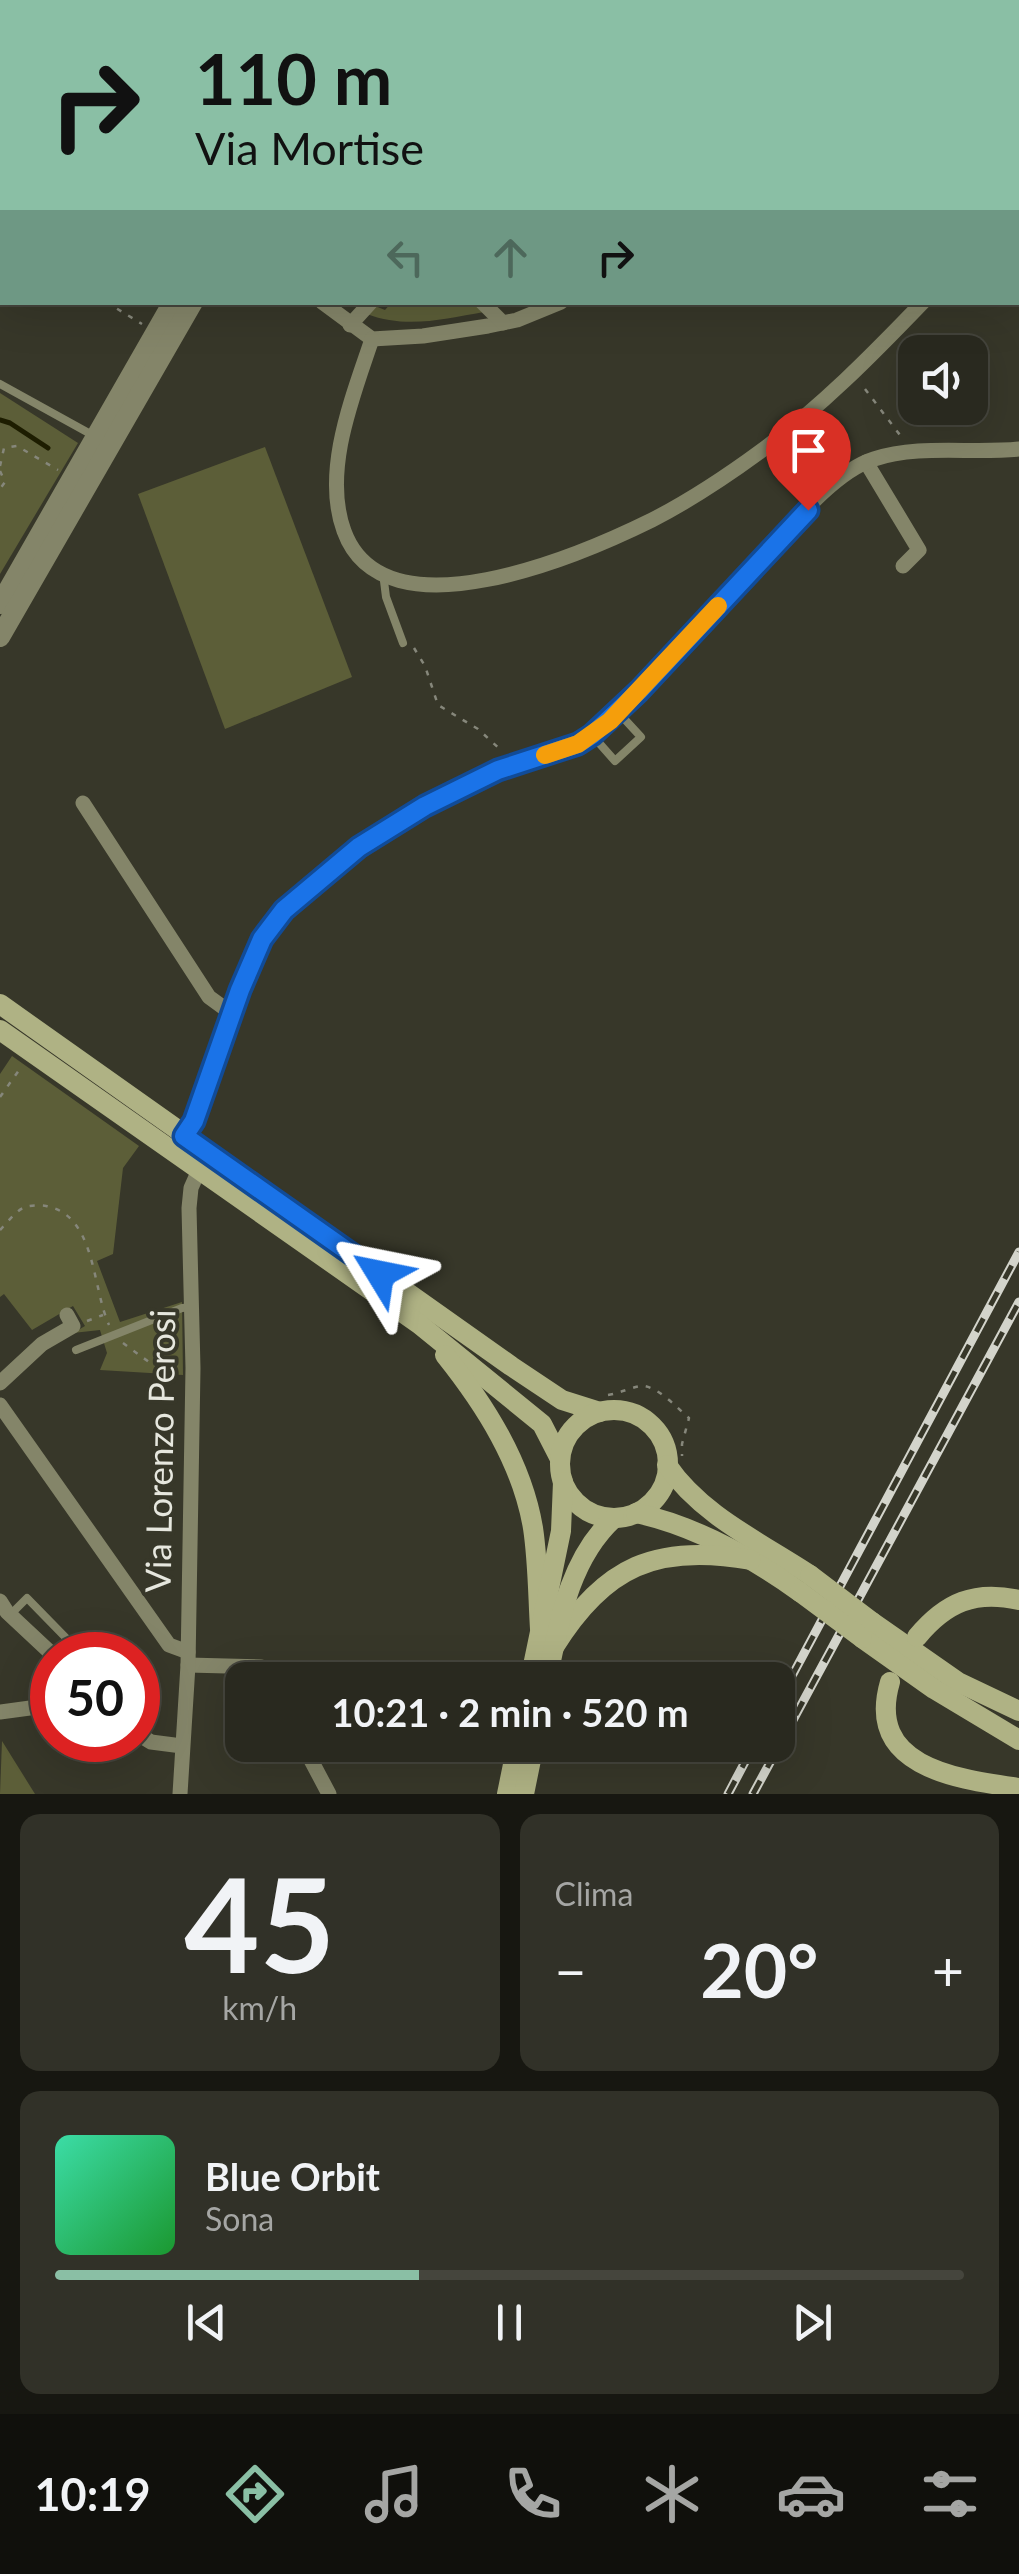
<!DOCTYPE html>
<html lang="it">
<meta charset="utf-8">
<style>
:root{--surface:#29291f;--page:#313128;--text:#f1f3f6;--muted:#a5a6a4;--line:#45453d;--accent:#8abfa5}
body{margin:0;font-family:Lato,sans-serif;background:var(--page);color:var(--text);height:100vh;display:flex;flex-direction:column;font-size:38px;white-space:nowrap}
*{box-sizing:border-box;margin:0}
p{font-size:32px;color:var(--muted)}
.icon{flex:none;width:55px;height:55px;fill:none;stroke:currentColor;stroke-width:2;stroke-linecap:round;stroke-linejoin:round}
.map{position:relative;height:1794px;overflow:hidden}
.side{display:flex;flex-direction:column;gap:20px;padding:20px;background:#171711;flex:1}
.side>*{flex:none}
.hud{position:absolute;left:0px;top:0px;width:1020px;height:305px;box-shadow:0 10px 40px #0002,0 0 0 2px var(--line);background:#8abfa5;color:#111;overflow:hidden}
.controls{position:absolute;left:898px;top:335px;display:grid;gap:20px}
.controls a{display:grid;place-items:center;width:90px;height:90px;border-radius:20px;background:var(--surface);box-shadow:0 10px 40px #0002,0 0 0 2px var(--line);font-size:50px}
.speed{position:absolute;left:30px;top:1632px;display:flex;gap:20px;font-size:50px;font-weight:700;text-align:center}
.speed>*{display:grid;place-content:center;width:130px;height:130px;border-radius:50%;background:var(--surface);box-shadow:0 10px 40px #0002,0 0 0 2px var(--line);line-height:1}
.speed .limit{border:15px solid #d22;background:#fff;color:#111}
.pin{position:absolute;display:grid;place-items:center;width:85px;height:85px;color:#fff;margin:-102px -42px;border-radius:50% 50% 50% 0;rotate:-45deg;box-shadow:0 0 10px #0007}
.pin .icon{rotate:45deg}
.me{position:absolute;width:110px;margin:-55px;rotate:305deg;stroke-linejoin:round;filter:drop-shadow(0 0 8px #0008)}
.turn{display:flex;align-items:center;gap:35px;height:210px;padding:0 30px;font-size:45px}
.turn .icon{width:130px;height:130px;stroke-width:2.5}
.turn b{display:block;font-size:70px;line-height:85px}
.lanes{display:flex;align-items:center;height:95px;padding:0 30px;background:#0003;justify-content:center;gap:50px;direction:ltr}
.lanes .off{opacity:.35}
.big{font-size:75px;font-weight:700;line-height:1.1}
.side .tile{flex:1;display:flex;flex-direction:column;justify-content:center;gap:15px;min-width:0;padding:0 35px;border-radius:20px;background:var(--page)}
.side .dial{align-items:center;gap:0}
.dial b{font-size:130px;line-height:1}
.song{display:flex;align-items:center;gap:30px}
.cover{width:120px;height:120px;border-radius:15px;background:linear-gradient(135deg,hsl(160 70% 55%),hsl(130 70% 35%))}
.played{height:10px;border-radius:5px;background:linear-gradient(90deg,var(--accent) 40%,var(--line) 40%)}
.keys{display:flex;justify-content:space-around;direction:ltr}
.heat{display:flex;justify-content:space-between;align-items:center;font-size:55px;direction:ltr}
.side .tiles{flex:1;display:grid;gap:20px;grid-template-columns:1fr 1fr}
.tile:last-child{grid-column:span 2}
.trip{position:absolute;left:225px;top:1662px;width:570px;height:100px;border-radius:20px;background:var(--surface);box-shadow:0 10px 40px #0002,0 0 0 2px var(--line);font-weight:700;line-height:100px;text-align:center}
.tab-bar{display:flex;height:160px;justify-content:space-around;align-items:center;background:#10100c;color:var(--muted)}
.tab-bar .icon{width:70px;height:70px}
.tab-bar .current{color:var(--accent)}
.tab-bar b{font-size:45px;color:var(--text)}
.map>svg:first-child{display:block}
.green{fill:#5c5e38}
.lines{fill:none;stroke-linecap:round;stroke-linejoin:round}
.stream{stroke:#1d1d00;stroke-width:5}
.path{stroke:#86877b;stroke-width:2.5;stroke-dasharray:5 8;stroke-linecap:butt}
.service{stroke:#848569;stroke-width:8}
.minor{stroke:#848569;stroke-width:15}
.tertiary{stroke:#848569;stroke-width:20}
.secondary{stroke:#afb284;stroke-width:20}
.rail-casing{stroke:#d3d4cb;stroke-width:9}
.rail{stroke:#373729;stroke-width:5;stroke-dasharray:15;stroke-linecap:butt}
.secondary-bridge{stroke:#afb284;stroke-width:20}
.route-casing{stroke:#114b97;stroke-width:25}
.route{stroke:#1a73e8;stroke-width:18}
.slow{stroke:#f59e0b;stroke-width:18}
.labels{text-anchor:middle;stroke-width:8;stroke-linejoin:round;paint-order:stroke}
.street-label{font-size:35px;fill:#e6e7de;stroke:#373729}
</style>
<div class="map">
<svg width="1019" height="1794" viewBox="0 0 1019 1794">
<rect width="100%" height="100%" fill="#373729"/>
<g class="green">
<path d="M392,302l70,3 12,-2 10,9c-40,7 -78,17 -117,2l8,-8 10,4z"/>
<polygon points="0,393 78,443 0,574"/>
<polygon points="265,447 352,677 225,729 138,494"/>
<polygon points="12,1056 139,1146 123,1168 113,1254 97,1261 120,1322 182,1302 183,1375 100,1370 107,1353 100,1330 73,1333 85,1326 73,1306 32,1330 4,1294 0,1297 0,1074"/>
<polygon points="2,1741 35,1794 0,1794"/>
</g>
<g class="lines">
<polyline class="stream" points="0,420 10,423 48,448"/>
<g class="path">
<polyline points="618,0 621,2"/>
<polyline points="106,302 142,324"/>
<polyline points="865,389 903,439"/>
<polyline points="0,466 4,448 17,446 58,470"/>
<polyline points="0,471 5,482 0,489"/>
<polyline points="414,648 425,666 438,705 478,729 503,752"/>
<polyline points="0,1097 22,1066"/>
<path d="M0,1230c7,-7 15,-18 23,-22 5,-3 17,-3 23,-2 50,9 46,82 63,119"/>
<polyline points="87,1321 103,1315"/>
<polyline points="123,1343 153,1365 177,1367"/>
<path d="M608,1395c12,-2 22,-7 32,-9 16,-2 38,23 49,32l-7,26v12"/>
</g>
<g class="service">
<polyline points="143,0 146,2"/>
<polyline points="166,2 169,0"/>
<polyline points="0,384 96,437"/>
<polyline points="383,573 386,597 403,643"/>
<polyline points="592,735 615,761 641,737 618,712"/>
<polyline points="76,1350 182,1308 194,1307"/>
<polyline points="10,1615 27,1598 70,1642 58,1655"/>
</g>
<g class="minor">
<polyline points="588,0 591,2"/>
<polyline points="697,0 699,2"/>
<polyline points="1009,0 1009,2"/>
<polyline points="905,2 906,0"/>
<polyline points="1018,45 1019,48"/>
<polyline points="1018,212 1019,211"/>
<polyline points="322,302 372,339 423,336 488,326 517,320 561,302"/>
<polyline points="482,302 503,323"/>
<polyline points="350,325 371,302"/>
<path d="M372,339c-19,57 -50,132 -28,192 40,110 239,23 308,-11 37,-19 75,-44 109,-69 60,-44 111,-96 162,-149"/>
<polyline points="866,462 919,550 903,566"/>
<polyline points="83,803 209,997 231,1013"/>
<path d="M184,1136l10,-15c20,-55 40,-138 70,-185 49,-75 148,-123 226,-162 51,-25 83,-17 128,-62 46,-48 91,-97 137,-146 31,-33 75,-93 119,-107 45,-15 98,-5 145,-10"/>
<polyline points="0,1383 42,1344 73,1326 67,1315"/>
<polyline points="0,1405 169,1645 188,1652"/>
<polyline points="0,1601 7,1612 53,1655"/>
<polyline points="188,1665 261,1667 268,1680"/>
<polyline points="0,1712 52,1705"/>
<polyline points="138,1734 151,1742 182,1746"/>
<polyline points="303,1745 329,1794"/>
<polyline points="180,1794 188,1665 193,1368 189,1208 191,1188 199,1170"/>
</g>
<g class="tertiary">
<polyline points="351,2 353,0"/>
<polyline points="371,2 374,0"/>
<polyline points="0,604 173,302"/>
<polyline points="0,637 193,302"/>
</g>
<g class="secondary">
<polyline points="0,1004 511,1366 562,1400 600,1412"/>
<polyline points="0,1030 419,1324 542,1424 560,1459"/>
<path d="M445,1355c40,50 77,108 88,173 5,33 5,68 7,101"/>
<circle cx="614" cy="1464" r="54"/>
<path d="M667,1465c34,50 93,77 143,110"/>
<path d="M636,1513c60,13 115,44 164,79"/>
<polyline points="872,1622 958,1682 1019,1711"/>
<path d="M917,1637c29,-35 58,-47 102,-37"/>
<polyline points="862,1638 934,1689 1019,1740"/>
<path d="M554,1647c50,-81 103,-104 197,-87"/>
<polyline points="530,1680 561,1531 563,1482"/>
<path d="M547,1680c12,-57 22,-121 67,-162"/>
<path d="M890,1682c-25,86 68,97 129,106"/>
<polyline points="507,1794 517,1745"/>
<polyline points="524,1794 534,1745"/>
</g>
<g class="rail-casing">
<g id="rail">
<polyline points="778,1702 1019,1252"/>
<polyline points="728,1794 754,1745"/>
<polyline points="753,1794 1019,1302"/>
</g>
</g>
<use href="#rail" class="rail"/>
<g class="secondary-bridge">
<polyline points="810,1575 872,1622"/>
<polyline points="800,1592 862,1638"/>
</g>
</g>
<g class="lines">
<g class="route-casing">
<polyline id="route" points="380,1274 184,1136 194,1121 240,990 262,939 284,910 359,847 425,806 498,770 578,744 592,735 639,691 808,510"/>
</g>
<use href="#route" class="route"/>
<polyline class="slow" points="545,755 578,744 610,721 718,606"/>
</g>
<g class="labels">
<g class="street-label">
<text transform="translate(161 1451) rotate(-89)" y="12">Via Lorenzo Perosi</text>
</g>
</g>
</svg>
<div class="controls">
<a><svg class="icon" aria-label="sound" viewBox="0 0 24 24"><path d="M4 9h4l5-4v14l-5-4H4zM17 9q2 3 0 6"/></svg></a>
</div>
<div class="speed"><div class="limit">50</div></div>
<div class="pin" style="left:808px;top:510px;background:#d93025"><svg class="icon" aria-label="arrive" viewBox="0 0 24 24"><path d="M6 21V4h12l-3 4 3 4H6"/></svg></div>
<svg class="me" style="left:380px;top:1274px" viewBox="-20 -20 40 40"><path d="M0-17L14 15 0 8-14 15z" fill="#1a73e8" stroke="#fff" stroke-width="4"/></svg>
<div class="trip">10:21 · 2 min · 520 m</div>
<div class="hud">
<div class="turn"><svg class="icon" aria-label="right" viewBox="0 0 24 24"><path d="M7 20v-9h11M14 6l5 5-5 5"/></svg><div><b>110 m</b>Via Mortise</div></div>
<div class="lanes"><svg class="icon off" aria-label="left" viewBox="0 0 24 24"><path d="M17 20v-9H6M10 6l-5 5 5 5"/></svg><svg class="icon off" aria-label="ahead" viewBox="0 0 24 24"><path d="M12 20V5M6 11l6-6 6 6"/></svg><svg class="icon" aria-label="right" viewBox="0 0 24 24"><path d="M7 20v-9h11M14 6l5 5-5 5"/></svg></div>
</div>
</div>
<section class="side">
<div class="tiles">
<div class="tile dial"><b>45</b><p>km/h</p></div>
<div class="tile"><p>Clima</p>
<div class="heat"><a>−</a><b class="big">20°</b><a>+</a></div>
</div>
<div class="tile">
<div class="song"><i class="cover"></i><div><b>Blue Orbit</b><p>Sona</p></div></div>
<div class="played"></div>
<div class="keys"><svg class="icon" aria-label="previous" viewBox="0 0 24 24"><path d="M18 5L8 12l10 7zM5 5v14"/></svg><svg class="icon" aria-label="pause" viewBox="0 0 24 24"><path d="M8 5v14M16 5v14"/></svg><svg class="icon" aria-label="next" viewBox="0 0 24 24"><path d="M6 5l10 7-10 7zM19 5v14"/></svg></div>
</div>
</div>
</section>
<nav class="tab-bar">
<b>10:19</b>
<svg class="icon current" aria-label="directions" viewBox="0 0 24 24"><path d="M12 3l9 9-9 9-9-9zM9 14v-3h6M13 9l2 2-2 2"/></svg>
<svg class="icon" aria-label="music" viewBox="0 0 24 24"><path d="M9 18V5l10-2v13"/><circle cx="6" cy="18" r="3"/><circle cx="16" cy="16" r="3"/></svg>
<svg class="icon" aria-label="phone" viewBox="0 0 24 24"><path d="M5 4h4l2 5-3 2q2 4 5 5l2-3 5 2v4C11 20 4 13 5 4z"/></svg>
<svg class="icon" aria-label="climate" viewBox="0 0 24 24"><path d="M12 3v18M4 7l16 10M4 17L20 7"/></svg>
<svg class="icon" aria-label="car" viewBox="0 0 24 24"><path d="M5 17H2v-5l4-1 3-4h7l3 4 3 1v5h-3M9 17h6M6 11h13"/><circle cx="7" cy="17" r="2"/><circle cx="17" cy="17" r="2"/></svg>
<svg class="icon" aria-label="filters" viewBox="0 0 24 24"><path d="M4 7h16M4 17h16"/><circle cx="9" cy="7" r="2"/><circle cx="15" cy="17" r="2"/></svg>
</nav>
